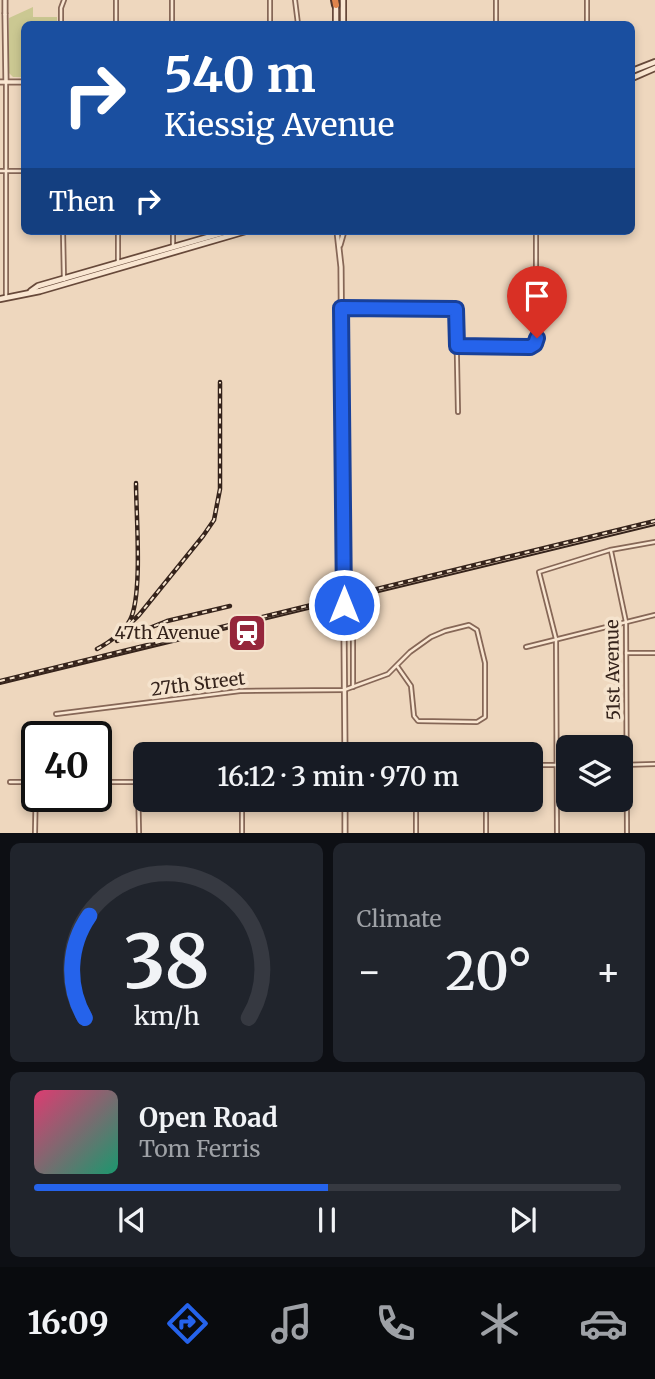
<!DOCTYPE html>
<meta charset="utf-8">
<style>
:root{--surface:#171b24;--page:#20242c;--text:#f1f3f6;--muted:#9ea1a6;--line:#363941;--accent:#2563eb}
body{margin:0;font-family:Merriweather,serif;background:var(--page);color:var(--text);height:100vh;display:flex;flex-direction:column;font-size:26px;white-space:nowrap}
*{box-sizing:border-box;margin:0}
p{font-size:23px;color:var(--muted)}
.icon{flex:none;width:38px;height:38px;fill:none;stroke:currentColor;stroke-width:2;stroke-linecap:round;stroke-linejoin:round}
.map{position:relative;height:833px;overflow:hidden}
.side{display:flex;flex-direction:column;gap:10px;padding:10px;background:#0d0f14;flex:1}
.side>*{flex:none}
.banner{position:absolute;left:21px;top:21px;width:614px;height:214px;border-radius:10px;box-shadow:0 4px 10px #0003;background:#1a4fa0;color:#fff;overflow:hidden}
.controls{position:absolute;left:556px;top:735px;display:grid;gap:14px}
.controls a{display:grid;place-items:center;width:77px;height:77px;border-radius:10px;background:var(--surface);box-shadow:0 4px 10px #0003;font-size:35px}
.speed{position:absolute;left:21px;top:721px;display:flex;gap:14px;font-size:35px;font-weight:700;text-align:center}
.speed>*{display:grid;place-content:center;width:91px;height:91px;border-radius:50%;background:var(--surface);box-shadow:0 4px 10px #0003;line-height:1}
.speed .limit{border:4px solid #111;border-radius:10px;background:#fff;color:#111}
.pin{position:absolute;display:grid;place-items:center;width:60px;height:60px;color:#fff;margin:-72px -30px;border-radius:50% 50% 50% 0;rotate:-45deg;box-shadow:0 0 7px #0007}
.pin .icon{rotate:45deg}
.me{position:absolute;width:77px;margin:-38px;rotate:0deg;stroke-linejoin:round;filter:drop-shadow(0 0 5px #0008)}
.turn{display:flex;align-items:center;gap:24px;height:147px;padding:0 28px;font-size:32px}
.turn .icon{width:91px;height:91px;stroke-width:2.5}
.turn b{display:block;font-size:49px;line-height:60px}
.then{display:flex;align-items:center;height:66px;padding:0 28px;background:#0003;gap:14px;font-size:26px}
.big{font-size:52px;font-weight:600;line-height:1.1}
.side .card{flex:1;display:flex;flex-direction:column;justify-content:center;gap:10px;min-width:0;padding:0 24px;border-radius:10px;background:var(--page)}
.side .dial{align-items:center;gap:0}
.dial svg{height:182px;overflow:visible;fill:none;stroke:var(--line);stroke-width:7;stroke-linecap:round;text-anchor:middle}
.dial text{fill:var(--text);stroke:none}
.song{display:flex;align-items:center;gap:21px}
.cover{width:84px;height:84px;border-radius:10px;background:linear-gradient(135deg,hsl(340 70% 55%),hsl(160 70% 35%))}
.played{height:7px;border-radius:4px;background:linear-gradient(90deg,var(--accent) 50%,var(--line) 50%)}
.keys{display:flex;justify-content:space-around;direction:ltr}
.heat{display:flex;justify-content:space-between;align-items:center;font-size:38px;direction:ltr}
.side .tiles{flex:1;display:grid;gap:10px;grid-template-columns:1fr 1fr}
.card:last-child{grid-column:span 2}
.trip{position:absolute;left:133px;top:742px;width:410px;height:70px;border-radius:10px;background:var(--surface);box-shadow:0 4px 10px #0003;font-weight:600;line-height:70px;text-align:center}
.tab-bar{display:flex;height:112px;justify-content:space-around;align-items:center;background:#090b0e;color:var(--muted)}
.tab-bar .icon{width:49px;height:49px}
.tab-bar .current{color:var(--accent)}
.tab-bar b{font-size:32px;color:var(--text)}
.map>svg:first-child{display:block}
.green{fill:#cbc892}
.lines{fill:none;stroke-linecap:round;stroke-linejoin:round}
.minor-casing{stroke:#866757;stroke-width:6}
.tertiary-casing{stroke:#866757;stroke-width:7}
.secondary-casing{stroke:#67493a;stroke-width:8}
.motorway-casing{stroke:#53372b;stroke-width:10}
.minor{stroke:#f9e6d1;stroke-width:2.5}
.tertiary{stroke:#f9e6d1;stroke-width:3.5}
.secondary{stroke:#f9e6d1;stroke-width:4.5}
.motorway{stroke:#df844c;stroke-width:6}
.tram{stroke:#35231b;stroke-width:2}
.rail-casing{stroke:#35231b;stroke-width:4.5}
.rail{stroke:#f5e3cd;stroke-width:2;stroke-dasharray:5;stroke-linecap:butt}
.tertiary-bridge-casing{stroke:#866757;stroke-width:7;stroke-linecap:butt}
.tertiary-bridge{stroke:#f9e6d1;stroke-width:3.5}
.route-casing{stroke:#184099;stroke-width:18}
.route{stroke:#2563eb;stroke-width:12}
.labels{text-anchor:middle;stroke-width:7;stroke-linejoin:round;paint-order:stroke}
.poi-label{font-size:18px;fill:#35231b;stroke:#f5e3cd;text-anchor:end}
.street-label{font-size:18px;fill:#35231b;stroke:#f5e3cd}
</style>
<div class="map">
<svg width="655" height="833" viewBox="0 0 655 833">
<rect width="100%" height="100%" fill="#eed7be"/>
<polygon class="green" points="33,7 33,17 57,17 57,24 24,24 24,77 13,77 9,73 9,18"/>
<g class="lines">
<g class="minor-casing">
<g id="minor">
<polyline points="116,0 116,24"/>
<polyline points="172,0 172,24"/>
<polyline points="270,0 270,24"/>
<polyline points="295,0 298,24"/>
<polyline points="587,0 587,24"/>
<polyline points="61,24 61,8 64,0"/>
<polyline points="496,24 496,0"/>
<polyline points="6,82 6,298"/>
<polyline points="0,171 24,171"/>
<polyline points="63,231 64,280"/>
<polyline points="173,246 173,231"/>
<polyline points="118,262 118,231"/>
<polyline points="341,308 456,309 458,412"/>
<polyline points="457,346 528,347 536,342 536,231"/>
<polyline points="611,551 626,622 627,833"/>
<polyline points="526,647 655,615"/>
<polyline points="626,653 655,653"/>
<polyline points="353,687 353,632 358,626"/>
<polyline points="56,714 240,691 344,690 388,674 410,652 431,637 445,631 469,625 477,630 485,663 485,717 477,722 418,721 414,716 411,686 397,666"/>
<polyline points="530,765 569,765"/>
<polyline points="621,765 655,764"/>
<polyline points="10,782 35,782"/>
<polyline points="96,782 145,782"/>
<polyline points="138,782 139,833"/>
<polyline points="242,800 242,833"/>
<polyline points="416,800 416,833"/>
<polyline points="486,800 486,833"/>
<polyline points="35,833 36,782"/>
<polyline points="557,833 556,639 539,572 610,550 655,542"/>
</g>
</g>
<g class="tertiary-casing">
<g id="tertiary">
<polyline points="5,14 6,82"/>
<polyline points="0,82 24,82"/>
<polyline points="337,231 341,267 345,754"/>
<polyline points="340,245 344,231"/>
<polyline points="345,800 345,833"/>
</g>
</g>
<g class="secondary-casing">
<g id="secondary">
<polyline points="343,0 343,24"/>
<polyline points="336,24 336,4"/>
<polyline points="632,71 655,62"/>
<polyline points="632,78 655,68"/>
<polyline points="31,291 38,286 229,231"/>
<polyline points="0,299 40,291 246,231"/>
</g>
</g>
<g class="motorway-casing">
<polyline id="motorway" points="335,0 336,5"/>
</g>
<use href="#minor" class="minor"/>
<use href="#tertiary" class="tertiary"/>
<use href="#secondary" class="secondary"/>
<use href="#motorway" class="motorway"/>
<polyline class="tram" points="0,684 655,525"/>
<g class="rail-casing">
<g id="rail">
<polyline points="116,637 139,615 203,536 214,520 220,489 220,382"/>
<polyline points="117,641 167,621 230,606"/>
<path d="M97,649c13,-7 26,-16 33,-29 13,-25 6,-106 6,-137"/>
<polyline points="0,681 655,521"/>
</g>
</g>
<use href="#rail" class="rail"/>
<g class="tertiary-bridge-casing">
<polyline id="tertiary-bridge" points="5,0 5,14"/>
</g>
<use href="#tertiary-bridge" class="tertiary-bridge"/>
</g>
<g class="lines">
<g class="route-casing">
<polyline id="route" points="344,605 341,308 456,309 457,346 530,347 535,344 537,338"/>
</g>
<use href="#route" class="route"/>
</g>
<defs>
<g id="station-square" transform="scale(2.0125)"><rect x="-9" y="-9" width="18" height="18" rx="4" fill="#95263b" stroke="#f5e3cd"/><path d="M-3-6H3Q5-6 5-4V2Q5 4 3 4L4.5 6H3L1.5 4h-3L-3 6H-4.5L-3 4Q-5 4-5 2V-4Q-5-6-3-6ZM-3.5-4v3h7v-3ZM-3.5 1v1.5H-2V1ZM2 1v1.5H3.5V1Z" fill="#fff"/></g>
</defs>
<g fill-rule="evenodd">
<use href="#station-square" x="247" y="633"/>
</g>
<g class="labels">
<g class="poi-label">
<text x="220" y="639">47th Avenue</text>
</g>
<g class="street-label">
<text transform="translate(613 670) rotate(-91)" y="6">51st Avenue</text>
<text transform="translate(198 684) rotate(-7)" y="6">27th Street</text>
</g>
</g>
</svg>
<div class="controls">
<a><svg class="icon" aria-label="layers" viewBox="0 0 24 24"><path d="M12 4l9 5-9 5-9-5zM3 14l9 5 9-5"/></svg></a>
</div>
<div class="speed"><div class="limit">40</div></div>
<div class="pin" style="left:537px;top:338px;background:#d93025"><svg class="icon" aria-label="arrive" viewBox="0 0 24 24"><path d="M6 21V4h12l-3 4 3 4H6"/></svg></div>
<svg class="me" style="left:344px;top:605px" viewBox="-20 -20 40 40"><circle r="17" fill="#2563eb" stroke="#fff" stroke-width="3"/><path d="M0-11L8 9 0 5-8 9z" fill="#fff"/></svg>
<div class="trip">16:12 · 3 min · 970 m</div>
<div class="banner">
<div class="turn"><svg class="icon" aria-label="right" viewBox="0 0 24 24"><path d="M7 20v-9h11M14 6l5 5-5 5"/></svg><div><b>540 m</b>Kiessig Avenue</div></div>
<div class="then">Then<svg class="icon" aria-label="right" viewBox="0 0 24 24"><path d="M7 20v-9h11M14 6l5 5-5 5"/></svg></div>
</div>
</div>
<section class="side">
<div class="tiles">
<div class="card dial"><svg viewBox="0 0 100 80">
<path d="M14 69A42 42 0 1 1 86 69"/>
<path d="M14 69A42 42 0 0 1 16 24" stroke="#2563eb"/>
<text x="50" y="56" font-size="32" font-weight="700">38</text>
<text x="50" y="72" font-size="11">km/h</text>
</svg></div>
<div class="card"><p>Climate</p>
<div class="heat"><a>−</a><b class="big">20°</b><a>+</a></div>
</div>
<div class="card">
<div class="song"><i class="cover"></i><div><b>Open Road</b><p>Tom Ferris</p></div></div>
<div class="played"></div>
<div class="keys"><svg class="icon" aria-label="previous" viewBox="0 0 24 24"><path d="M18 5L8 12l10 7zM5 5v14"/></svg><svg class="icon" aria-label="pause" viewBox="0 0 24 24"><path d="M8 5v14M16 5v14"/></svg><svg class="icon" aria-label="next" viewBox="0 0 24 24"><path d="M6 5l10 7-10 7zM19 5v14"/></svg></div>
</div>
</div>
</section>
<nav class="tab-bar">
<b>16:09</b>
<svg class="icon current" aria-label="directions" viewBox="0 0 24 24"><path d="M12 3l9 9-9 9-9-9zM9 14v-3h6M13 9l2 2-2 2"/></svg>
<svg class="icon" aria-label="music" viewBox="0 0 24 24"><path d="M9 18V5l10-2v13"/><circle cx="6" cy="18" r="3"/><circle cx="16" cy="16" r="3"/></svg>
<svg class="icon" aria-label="phone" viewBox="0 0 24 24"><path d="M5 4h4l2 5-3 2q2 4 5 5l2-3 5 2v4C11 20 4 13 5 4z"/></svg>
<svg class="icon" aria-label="climate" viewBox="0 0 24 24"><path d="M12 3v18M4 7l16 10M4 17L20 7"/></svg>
<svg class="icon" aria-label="car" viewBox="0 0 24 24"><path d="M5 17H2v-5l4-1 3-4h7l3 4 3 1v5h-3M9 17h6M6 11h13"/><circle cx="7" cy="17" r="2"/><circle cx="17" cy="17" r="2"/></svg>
</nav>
